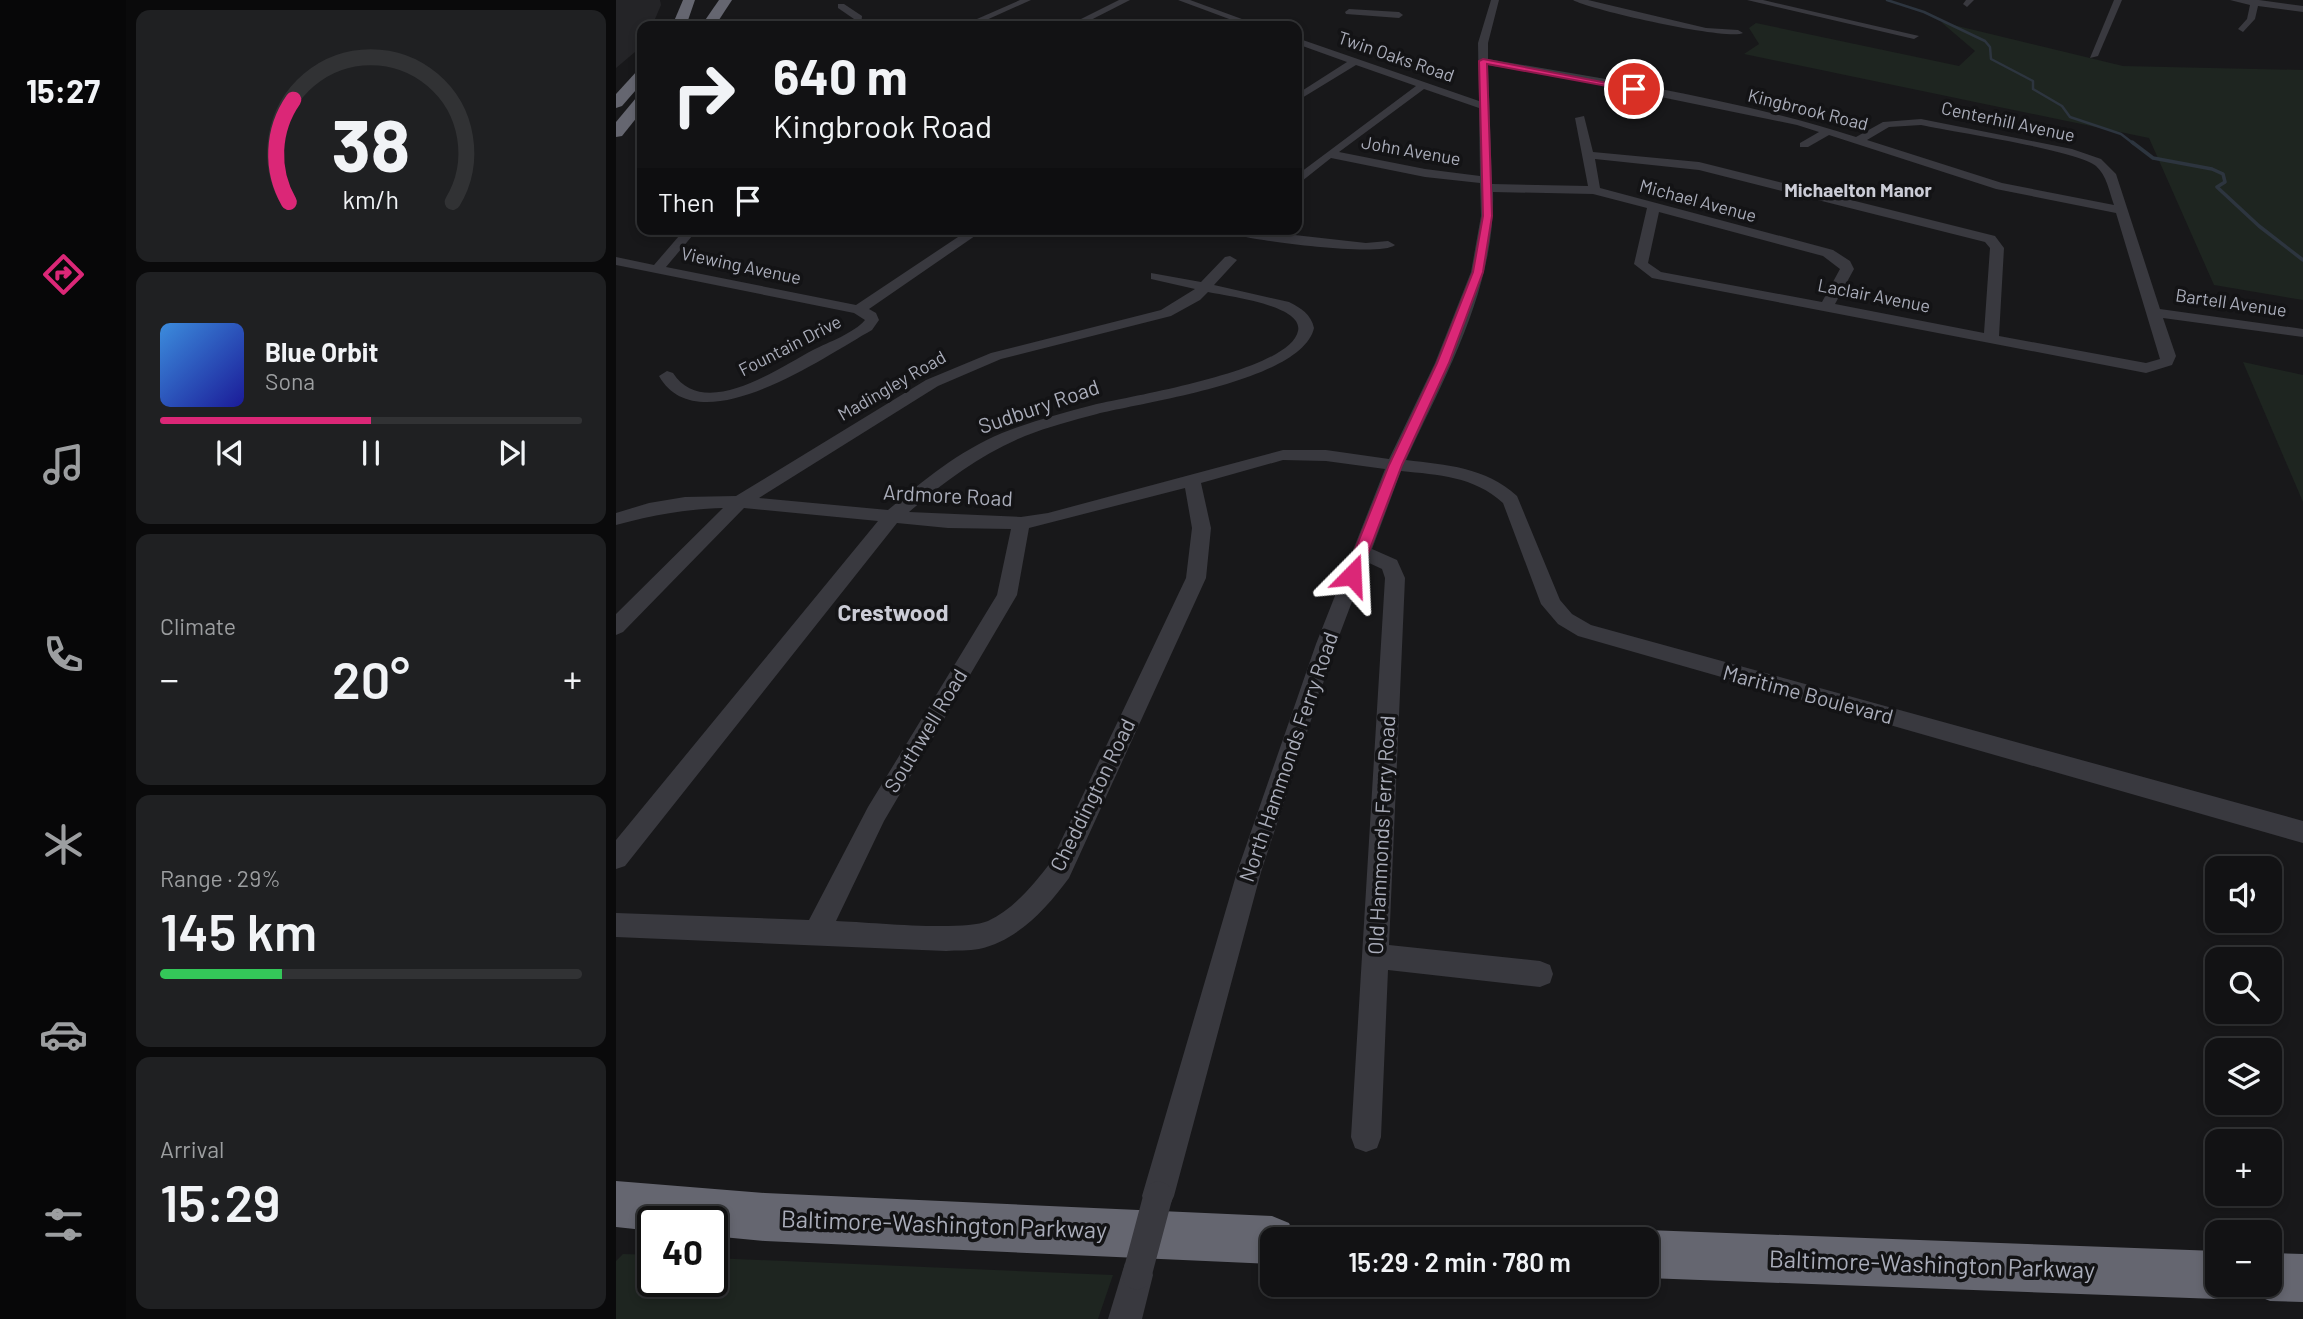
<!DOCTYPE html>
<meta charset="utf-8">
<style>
:root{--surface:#121214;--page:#1f2022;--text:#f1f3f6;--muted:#9c9ea0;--line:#313234;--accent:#db2777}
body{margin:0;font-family:Barlow,sans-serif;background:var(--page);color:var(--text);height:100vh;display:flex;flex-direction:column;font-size:26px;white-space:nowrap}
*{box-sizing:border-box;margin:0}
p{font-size:23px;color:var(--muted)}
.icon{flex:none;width:38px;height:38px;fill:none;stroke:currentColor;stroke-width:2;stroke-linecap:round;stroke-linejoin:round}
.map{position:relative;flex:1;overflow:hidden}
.side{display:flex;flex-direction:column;gap:10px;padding:10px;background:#0a0a0b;width:490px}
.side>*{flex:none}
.guide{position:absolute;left:21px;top:21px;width:665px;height:214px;border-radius:14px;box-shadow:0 4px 10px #0003,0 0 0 2px var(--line);background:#121214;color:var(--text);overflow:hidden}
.fabs{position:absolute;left:1589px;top:856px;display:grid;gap:14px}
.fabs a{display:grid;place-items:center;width:77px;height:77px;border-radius:14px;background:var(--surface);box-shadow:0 4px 10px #0003,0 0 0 2px var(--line);font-size:35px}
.speed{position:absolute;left:21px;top:1206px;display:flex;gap:14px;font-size:35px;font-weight:700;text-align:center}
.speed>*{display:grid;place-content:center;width:91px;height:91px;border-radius:50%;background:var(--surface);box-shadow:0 4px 10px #0003,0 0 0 2px var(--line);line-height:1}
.speed .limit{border:4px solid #111;border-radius:10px;background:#fff;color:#111}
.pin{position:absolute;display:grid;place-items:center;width:60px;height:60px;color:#fff;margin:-30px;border:4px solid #fff;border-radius:50%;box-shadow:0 2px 7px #0007}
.me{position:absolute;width:77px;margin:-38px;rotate:21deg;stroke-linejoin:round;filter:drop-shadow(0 0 5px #0008)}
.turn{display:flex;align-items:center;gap:24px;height:147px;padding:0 21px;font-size:32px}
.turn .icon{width:91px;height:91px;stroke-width:2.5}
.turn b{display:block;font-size:49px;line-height:60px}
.then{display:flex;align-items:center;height:66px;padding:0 21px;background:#0003;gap:14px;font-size:26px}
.big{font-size:52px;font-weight:600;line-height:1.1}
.side .widget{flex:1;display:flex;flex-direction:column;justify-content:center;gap:10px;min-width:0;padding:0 24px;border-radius:14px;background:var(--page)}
.side .dial{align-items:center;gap:0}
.dial svg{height:182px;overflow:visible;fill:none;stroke:var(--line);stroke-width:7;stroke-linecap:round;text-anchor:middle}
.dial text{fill:var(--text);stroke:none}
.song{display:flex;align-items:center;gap:21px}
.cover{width:84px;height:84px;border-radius:10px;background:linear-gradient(135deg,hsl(210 70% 55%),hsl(240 70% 35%))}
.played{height:7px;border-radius:4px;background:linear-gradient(90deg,var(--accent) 50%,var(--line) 50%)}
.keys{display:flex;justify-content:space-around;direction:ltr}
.heat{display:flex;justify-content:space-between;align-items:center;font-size:38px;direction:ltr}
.charge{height:10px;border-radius:5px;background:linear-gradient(90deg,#34c759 29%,var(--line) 0)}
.trip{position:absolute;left:644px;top:1227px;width:399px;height:70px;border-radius:14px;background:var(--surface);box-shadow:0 4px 10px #0003,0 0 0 2px var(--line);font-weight:600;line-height:70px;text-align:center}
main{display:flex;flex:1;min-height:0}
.tabs{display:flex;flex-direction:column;width:126px;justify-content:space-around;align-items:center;background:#070708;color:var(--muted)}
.tabs .icon{width:49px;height:49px}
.tabs .active{color:var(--accent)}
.tabs b{font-size:32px;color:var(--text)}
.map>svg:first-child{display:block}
.built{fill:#242427}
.green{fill:#1e2520}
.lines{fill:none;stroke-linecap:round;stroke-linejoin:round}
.stream-far1{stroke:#2d353f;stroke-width:2.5}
.stream{stroke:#2d353f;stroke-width:3.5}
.minor{fill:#39393f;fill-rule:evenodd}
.highway{fill:#656670;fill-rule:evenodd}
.minor-bridge{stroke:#39393f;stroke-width:29}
.route{fill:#db2777;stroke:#8e194d;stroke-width:2}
.labels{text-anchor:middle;stroke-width:7;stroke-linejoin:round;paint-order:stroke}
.far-street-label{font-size:18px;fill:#aaadba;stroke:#131315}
.far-neighbourhood-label{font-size:19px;font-weight:bold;fill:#cbccd6;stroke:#131315}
.street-label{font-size:21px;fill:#aaadba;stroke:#131315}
.neighbourhood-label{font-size:23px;font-weight:bold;fill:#cbccd6;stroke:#131315}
.near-street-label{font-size:24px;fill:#aaadba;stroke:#131315}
</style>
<main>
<nav class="tabs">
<b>15:27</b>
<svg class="icon active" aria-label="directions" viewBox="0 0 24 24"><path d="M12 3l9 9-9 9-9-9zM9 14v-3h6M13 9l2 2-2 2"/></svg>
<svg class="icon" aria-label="music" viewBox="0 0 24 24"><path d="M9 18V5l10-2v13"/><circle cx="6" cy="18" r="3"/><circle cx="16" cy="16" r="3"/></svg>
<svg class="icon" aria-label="phone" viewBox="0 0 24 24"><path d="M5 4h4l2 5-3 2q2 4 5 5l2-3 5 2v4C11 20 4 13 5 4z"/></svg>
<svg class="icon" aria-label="climate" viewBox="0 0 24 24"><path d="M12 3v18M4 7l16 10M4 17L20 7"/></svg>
<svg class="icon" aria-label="car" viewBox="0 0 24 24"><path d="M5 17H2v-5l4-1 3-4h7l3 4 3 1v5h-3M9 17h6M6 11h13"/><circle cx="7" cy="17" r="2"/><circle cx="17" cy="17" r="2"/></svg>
<svg class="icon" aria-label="filters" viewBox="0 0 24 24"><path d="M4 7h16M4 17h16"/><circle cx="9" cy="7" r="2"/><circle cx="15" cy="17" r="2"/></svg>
</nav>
<section class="side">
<div class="widget dial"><svg viewBox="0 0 100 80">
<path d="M14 69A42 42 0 1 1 86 69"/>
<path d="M14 69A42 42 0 0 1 16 24" stroke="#db2777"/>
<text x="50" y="56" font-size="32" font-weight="700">38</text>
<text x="50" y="72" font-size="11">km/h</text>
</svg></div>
<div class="widget">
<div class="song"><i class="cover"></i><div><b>Blue Orbit</b><p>Sona</p></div></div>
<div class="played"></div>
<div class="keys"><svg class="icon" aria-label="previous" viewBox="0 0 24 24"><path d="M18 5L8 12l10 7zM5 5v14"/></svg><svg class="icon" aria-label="pause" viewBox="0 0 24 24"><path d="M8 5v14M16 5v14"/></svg><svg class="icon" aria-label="next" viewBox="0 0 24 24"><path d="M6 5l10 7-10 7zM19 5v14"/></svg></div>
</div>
<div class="widget"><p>Climate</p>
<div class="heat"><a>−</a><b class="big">20°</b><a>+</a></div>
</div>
<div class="widget"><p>Range · 29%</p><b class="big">145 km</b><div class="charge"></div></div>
<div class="widget"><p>Arrival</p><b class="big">15:29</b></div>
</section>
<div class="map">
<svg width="1687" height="1319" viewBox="0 0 1687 1319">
<rect width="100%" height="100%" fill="#18181a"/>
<polygon class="built" points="0,0 44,0 45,5 36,26 26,26 26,46 0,68"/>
<g class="green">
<polygon points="1325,22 1507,66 1687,70 1687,300 1598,285 1533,138 1128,54 1143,44 1133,28 1140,23 1343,66 1359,51"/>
<polygon points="1627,362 1687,375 1687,502"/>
<polygon points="7,1254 37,1255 37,1281 96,1281 96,1258 497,1275 482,1319 0,1319 0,1261"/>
</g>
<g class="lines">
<polyline class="stream-far1" points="1271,0 1308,12 1369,41 1374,47 1375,59 1417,81 1417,89 1446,106 1454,117 1505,134 1518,144"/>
<polyline class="stream" points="1516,142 1537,158 1596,169 1607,174 1609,182 1601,187 1643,226 1687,260"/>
<g class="minor">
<polygon points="404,0 415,0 357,26 345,26"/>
<polygon points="503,0 514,0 463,26 451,26"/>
<polygon points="562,0 574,0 645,26 632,26"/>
<path d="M875,0h8l-11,43v16c123,21 249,40 368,78l27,-15 38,-3 151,30 29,10 15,15 44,135 143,20v8l-140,-19 13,38 -4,9 -26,8 -494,-95 -18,-14 13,-56 -54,-14 -100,-2c3,95 -48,184 -87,268 41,5 79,7 111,36l43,104 12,14 19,11 712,196v22l-725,-207 -20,-12 -17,-20 -38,-101c-30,-27 -64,-28 -102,-32l-29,78 25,11 8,18 -16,367 151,16 10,4 3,9 -3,9 -10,4 -152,-17 -7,167 -4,11 -11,4 -11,-4 -4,-11 34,-559 -3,-9 -15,-7 -31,82 -75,228 -87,324 -5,11 -11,5 -11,-5 -5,-11 95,-324 79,-228 69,-175 -59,-8 -43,-1 -82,23 10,45 -5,50 -137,300c-23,31 -51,62 -90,71 -10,2 -22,1 -33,2l-330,-14v-24l193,7 59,-113 129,-212 14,-66 -63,-1 -51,-5 -272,343 -9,3v-29l262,-319 -134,-13 -121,124 -7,3v-21l107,-106c-38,1 -70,7 -107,17v-12l33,-10 36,-6 51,-1 190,-116 65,-27 170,-43 34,-21 -44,-10v-6l50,9 24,-25 5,-1 7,4 -23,25 75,17c12,6 22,12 25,26 -12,53 -170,74 -217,86 -24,6 -49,13 -72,22 -44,18 -80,45 -116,76l112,5 27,-4 235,-63h43l63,9 46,-96 36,-91 10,-56 -1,-33 -55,-6 -94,-19 -34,27v-10l119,-89 -60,-21 -59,36v-7l50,-32 -50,-18v-6l182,63 -1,-58zM872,65l90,15 219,45 22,7 -19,11v4h8l21,-12 167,54 120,24 44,146 -14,4 -147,-27 5,-88 -9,-12 -296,-74 -106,-10 -9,-36 -9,2 13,68 -96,-2zM808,89l55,19 1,68 -55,-7 -86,-17zM1305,125c32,7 156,25 175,41 11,10 13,25 18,39l-112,-22 -135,-43 22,-13zM979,159l104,11 286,72 5,6 -6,85 -149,-29 19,-35 -4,-8 -17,-11 -233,-62zM1043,212l164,44 17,13 -18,33 -161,-30 -13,-9zM592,292c18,4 96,13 90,39 -8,40 -167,65 -205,74 -30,8 -61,16 -91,28 -43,18 -78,47 -114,77l-129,-12 179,-112 63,-27 170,-43 29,-16zM569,488l7,40 -6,50 -135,284c-17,22 -37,47 -63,59 -27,11 -119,1 -152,0l48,-100 133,-226 12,-67z"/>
<path d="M957,0h15l118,28 32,2 5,3c-14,8 -153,-23 -170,-33z"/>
<polygon points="1131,0 1147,0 1303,36 1298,39"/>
<polygon points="1350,0 1358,0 1351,7 1347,4"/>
<polygon points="1498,0 1506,0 1482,56 1474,58"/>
<polygon points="1614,0 1643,0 1687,6 1687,12 1642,6 1639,19 1627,32 1622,29 1631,19 1634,5"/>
<polygon points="222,4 228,4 246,16 245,26 237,26 238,19 222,8"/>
<polygon points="733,9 783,12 787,15 783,18 730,14 729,12"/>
<path d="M69,229h13l-32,38 190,38 114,-76h15l-116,80 7,4 3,7 -7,10c-47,26 -173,116 -213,46l8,-5 6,2c31,48 104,-4 140,-23 16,-8 41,-17 52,-30l-11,-7 -238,-48v-8l38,8z"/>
<path d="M635,230l115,13 22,-2 7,4c-15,12 -126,-3 -149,-8v-6z"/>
<polygon points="521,1259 533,1263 537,1275 526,1319 492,1319 509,1263"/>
</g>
<g class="highway">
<polygon points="67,0 79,0 70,26 56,26"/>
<polygon points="103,0 116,0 99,26 85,26"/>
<polygon points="26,69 26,83 6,106 0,108 0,94 21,71"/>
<polygon points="26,96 26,111 6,136 0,137 0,122 20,98"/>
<polygon points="0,1181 149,1193 656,1216 673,1223 680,1239 656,1239 656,1264 149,1241 96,1236 96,1222 37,1222 37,1231 0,1227"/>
<polygon points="1031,1230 1601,1251 1601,1284 1621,1284 1618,1292 1601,1299 1031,1278 1031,1239 1013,1239"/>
<polygon points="1654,1253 1687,1254 1687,1302 1654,1301 1637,1294 1633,1284 1654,1284"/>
</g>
<polyline class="minor-bridge" points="521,1275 542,1196"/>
</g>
<polygon class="route" points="867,59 1022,89 1018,91 871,64 876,216 867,272 833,363 786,465 744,575 736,580 729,575 773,465 821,363 857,272 867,216 863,61"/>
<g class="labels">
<g class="far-street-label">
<text transform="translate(780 57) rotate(19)" y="6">Twin Oaks Road</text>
<text transform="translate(1192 110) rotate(14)" y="6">Kingbrook Road</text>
<text transform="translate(1392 122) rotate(12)" y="6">Centerhill Avenue</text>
<text transform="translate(795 151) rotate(10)" y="6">John Avenue</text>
<text transform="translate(1082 201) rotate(15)" y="6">Michael Avenue</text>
<text transform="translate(125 266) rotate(12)" y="6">Viewing Avenue</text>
<text transform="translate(1258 296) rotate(11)" y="6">Laclair Avenue</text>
<text transform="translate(1615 303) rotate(8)" y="6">Bartell Avenue</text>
<text transform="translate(174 346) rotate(-27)" y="6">Fountain Drive</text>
<text transform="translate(276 386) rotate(-30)" y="6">Madingley Road</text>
</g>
<g class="far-neighbourhood-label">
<text x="1242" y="197">Michaelton Manor</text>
</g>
<g class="street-label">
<text transform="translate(423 407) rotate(-19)" y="7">Sudbury Road</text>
<text transform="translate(332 496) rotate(3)" y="7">Ardmore Road</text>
<text transform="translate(1192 695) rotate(15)" y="7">Maritime Boulevard</text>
<text transform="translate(310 731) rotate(-59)" y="7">Southwell Road</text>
<text transform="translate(673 757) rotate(-71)" y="7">North Hammonds Ferry Road</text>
<text transform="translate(477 795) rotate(-64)" y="7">Cheddington Road</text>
<text transform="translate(766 835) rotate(-87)" y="7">Old Hammonds Ferry Road</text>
</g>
<g class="neighbourhood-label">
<text x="277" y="621">Crestwood</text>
</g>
<g class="near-street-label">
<text transform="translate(328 1225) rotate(2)" y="8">Baltimore-Washington Parkway</text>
<text transform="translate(1316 1265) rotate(2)" y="8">Baltimore-Washington Parkway</text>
</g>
</g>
</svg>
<div class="fabs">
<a><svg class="icon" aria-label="sound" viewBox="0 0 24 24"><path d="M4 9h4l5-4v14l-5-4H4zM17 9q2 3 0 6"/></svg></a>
<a><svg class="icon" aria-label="search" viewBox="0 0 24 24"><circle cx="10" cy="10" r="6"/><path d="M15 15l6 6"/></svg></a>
<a><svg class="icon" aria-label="layers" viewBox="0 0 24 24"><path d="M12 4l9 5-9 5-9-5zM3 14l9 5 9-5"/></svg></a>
<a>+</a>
<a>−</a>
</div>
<div class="speed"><div class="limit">40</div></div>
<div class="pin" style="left:1018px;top:89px;background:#d93025"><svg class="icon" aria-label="arrive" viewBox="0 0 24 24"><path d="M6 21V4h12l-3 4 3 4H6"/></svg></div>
<svg class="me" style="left:736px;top:575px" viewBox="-20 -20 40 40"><path d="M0-17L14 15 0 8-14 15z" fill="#db2777" stroke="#fff" stroke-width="4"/></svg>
<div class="trip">15:29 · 2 min · 780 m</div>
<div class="guide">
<div class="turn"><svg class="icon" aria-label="right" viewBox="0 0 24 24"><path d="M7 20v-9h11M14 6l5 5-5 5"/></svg><div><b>640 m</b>Kingbrook Road</div></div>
<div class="then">Then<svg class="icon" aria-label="arrive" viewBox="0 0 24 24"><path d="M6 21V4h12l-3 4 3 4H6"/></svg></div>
</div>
</div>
</main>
